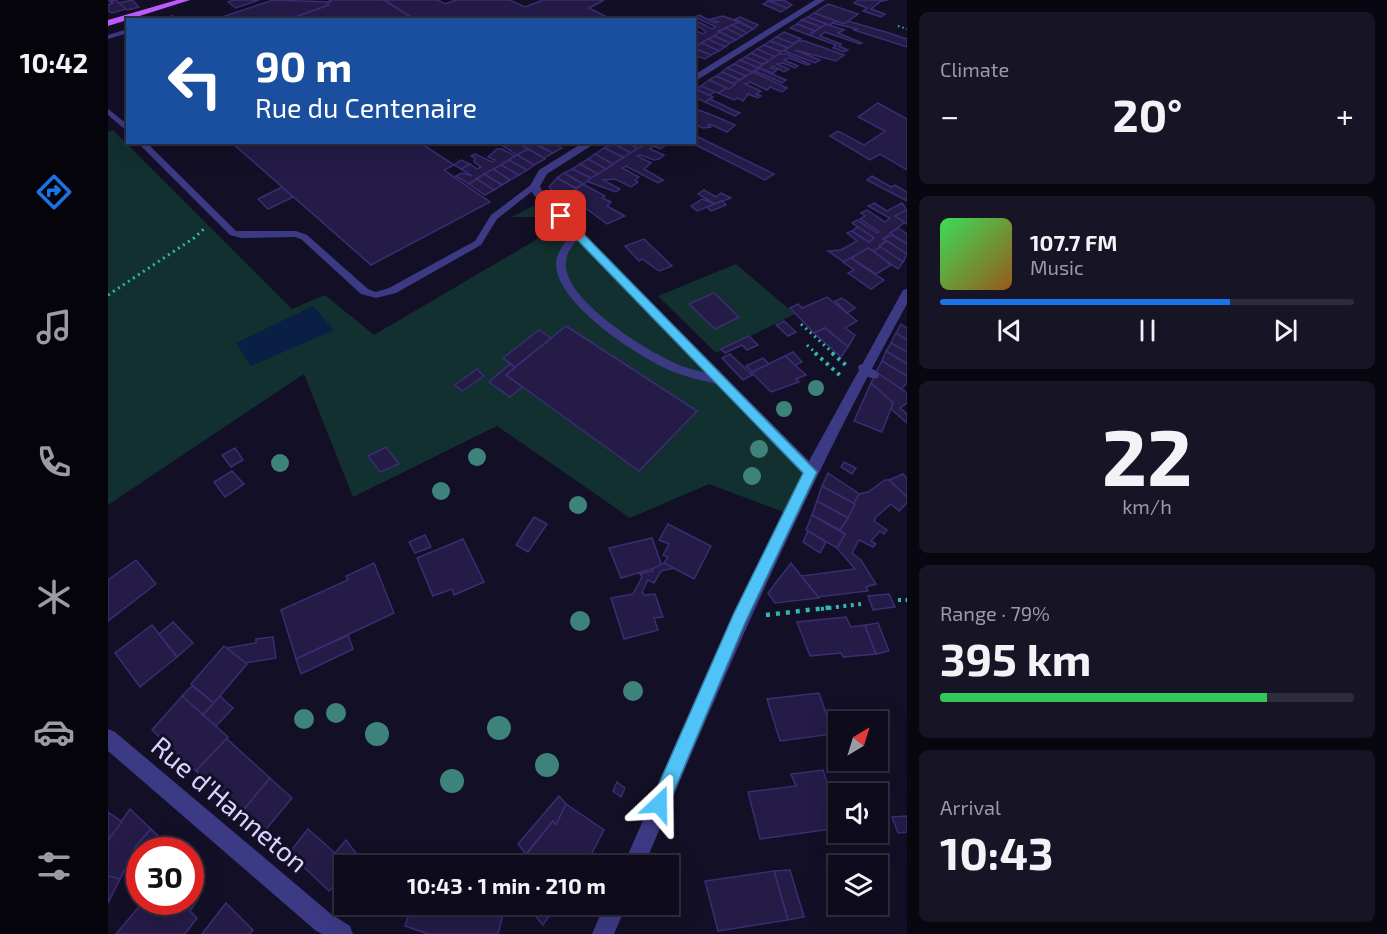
<!DOCTYPE html>
<meta charset="utf-8">
<style>
:root{--surface:#0e0b1c;--page:#171425;--text:#f1f3f6;--muted:#9b9ba3;--line:#2e2b3b;--accent:#1a73e8}
body{margin:0;font-family:"Exo 2",sans-serif;background:var(--page);color:var(--text);height:100vh;display:flex;flex-direction:column;font-size:22px;white-space:nowrap}
*{box-sizing:border-box;margin:0}
p{font-size:20px;color:var(--muted)}
.icon{flex:none;width:33px;height:33px;fill:none;stroke:currentColor;stroke-width:2;stroke-linecap:round;stroke-linejoin:round}
.map{position:relative;flex:1;overflow:hidden}
.details{display:flex;flex-direction:column;gap:12px;padding:12px;background:#08060f;width:480px}
.details>*{flex:none}
.top-card{position:absolute;left:18px;top:18px;width:570px;height:126px;border-radius:0px;box-shadow:0 6px 24px #0002,0 0 0 2px var(--line);background:#1a4fa0;color:#fff;overflow:hidden}
.needle{width:39px;rotate:38deg}
.controls{position:absolute;left:720px;top:711px;display:grid;gap:12px}
.controls a{display:grid;place-items:center;width:60px;height:60px;border-radius:0px;background:var(--surface);box-shadow:0 6px 24px #0002,0 0 0 2px var(--line);font-size:30px}
.speed{position:absolute;left:18px;top:837px;display:flex;gap:12px;font-size:30px;font-weight:700;text-align:center}
.speed>*{display:grid;place-content:center;width:78px;height:78px;border-radius:50%;background:var(--surface);box-shadow:0 6px 24px #0002,0 0 0 2px var(--line);line-height:1}
.speed .limit{border:9px solid #d22;background:#fff;color:#111}
.pin{position:absolute;display:grid;place-items:center;width:51px;height:51px;color:#fff;margin:-26px;border-radius:12px;box-shadow:0 3px 9px #0006}
.me{position:absolute;width:66px;margin:-33px;rotate:23deg;stroke-linejoin:round;filter:drop-shadow(0 0 4px #0008)}
.turn{display:flex;align-items:center;gap:21px;height:126px;padding:0 30px;font-size:27px}
.turn .icon{width:78px;height:78px;stroke-width:2.5}
.turn b{display:block;font-size:42px;line-height:51px}
.big{font-size:45px;font-weight:700;line-height:1.1}
.details .card{flex:1;display:flex;flex-direction:column;justify-content:center;gap:9px;min-width:0;padding:0 21px;border-radius:9px;background:var(--page)}
.details .dial{align-items:center;gap:0}
.dial b{font-size:78px;line-height:1}
.song{display:flex;align-items:center;gap:18px}
.cover{width:72px;height:72px;border-radius:9px;background:linear-gradient(135deg,hsl(130 70% 55%),hsl(30 70% 35%))}
.played{height:6px;border-radius:3px;background:linear-gradient(90deg,var(--accent) 70%,var(--line) 70%)}
.keys{display:flex;justify-content:space-around;direction:ltr}
.heat{display:flex;justify-content:space-between;align-items:center;font-size:33px;direction:ltr}
.charge{height:9px;border-radius:4px;background:linear-gradient(90deg,#34c759 79%,var(--line) 0)}
.trip{position:absolute;left:226px;top:855px;width:345px;height:60px;border-radius:0px;background:var(--surface);box-shadow:0 6px 24px #0002,0 0 0 2px var(--line);font-weight:700;line-height:60px;text-align:center}
main{display:flex;flex:1;min-height:0}
.tabs{display:flex;flex-direction:column;width:108px;justify-content:space-around;align-items:center;background:#06040b;color:var(--muted)}
.tabs .icon{width:42px;height:42px}
.tabs .current{color:var(--accent)}
.tabs b{font-size:27px;color:var(--text)}
.map>svg:first-child{display:block}
.green{fill:#12302f}
.water{fill:#0a1f44}
.building{fill:#241b47;stroke:#3b2d73;stroke-width:1.5}
.lines{fill:none;stroke-linecap:round;stroke-linejoin:round}
.path-far3{stroke:#2fb8b0;stroke-width:2;stroke-dasharray:1.5 3;stroke-linecap:butt}
.path-far2{stroke:#2fb8b0;stroke-width:3;stroke-dasharray:2 4;stroke-linecap:butt}
.path-far1{stroke:#2fb8b0;stroke-width:4;stroke-dasharray:3 4.5;stroke-linecap:butt}
.path{stroke:#2fb8b0;stroke-width:4.5;stroke-dasharray:4 6;stroke-linecap:butt}
.lane{fill:#3d3a85;fill-rule:evenodd}
.street{fill:#3d3a85;fill-rule:evenodd}
.primary{fill:#c25bff;fill-rule:evenodd}
.tree{fill:#3d827b}
.route{fill:#4fc3f7;stroke:#337fa1;stroke-width:1.5}
.labels{text-anchor:middle;stroke-width:6;stroke-linejoin:round;paint-order:stroke}
.near-street-label{font-size:27px;fill:#d9d4ff;stroke:#130f26}
</style>
<main>
<nav class="tabs">
<b>10:42</b>
<svg class="icon current" aria-label="directions" viewBox="0 0 24 24"><path d="M12 3l9 9-9 9-9-9zM9 14v-3h6M13 9l2 2-2 2"/></svg>
<svg class="icon" aria-label="music" viewBox="0 0 24 24"><path d="M9 18V5l10-2v13"/><circle cx="6" cy="18" r="3"/><circle cx="16" cy="16" r="3"/></svg>
<svg class="icon" aria-label="phone" viewBox="0 0 24 24"><path d="M5 4h4l2 5-3 2q2 4 5 5l2-3 5 2v4C11 20 4 13 5 4z"/></svg>
<svg class="icon" aria-label="climate" viewBox="0 0 24 24"><path d="M12 3v18M4 7l16 10M4 17L20 7"/></svg>
<svg class="icon" aria-label="car" viewBox="0 0 24 24"><path d="M5 17H2v-5l4-1 3-4h7l3 4 3 1v5h-3M9 17h6M6 11h13"/><circle cx="7" cy="17" r="2"/><circle cx="17" cy="17" r="2"/></svg>
<svg class="icon" aria-label="filters" viewBox="0 0 24 24"><path d="M4 7h16M4 17h16"/><circle cx="9" cy="7" r="2"/><circle cx="15" cy="17" r="2"/></svg>
</nav>
<div class="map">
<svg width="799" height="934" viewBox="0 0 799 934">
<rect width="100%" height="100%" fill="#130f26"/>
<g class="green">
<polygon points="5,130 184,309 217,295 266,335 443,231 426,217 404,217 437,200 702,472 681,514 601,484 522,518 389,426 245,497 196,374 0,505 0,132"/>
<polygon points="628,264 687,314 608,353 550,296"/>
</g>
<polygon class="water" points="205,306 226,330 143,366 128,343"/>
<g class="building">
<polygon points="8,0 18,9 4,13 0,11 0,5 5,3 1,1"/>
<polygon points="24,0 31,7 19,10 11,3"/>
<polygon points="126,0 151,0 128,8 120,2"/>
<polygon points="165,0 223,2 219,3 221,5 179,20 105,20"/>
<polygon points="221,0 276,0 308,20 179,20 221,5 219,3 223,2"/>
<polygon points="276,0 330,0 337,4 348,0 402,0 417,7 435,0 496,0 481,8 505,20 308,20"/>
<polygon points="659,0 663,0 679,8 673,12 655,4 661,1"/>
<polygon points="676,0 684,5 679,8 661,1"/>
<polygon points="750,0 780,0 773,1 763,9 777,14 773,17 755,11 759,8 746,3"/>
<polygon points="720,4 750,14 736,24 706,13"/>
<polygon points="706,13 728,21 722,25 700,17"/>
<polygon points="591,15 607,23 610,22 603,19 615,16 631,22 586,47 586,30 595,34 598,32 587,24 591,22 604,29 608,27 587,17"/>
<polygon points="632,17 650,25 645,29 627,19"/>
<polygon points="700,17 718,24 713,27 694,20"/>
<polygon points="694,20 713,27 707,31 689,24"/>
<polygon points="728,21 736,24 740,21 781,33 799,39 799,47 746,30 749,29 724,23"/>
<polygon points="631,22 645,29 639,33 624,25"/>
<polygon points="689,24 707,31 701,35 682,28"/>
<polygon points="718,24 736,30 730,33 754,43 752,44 717,32 712,36 733,44 731,46 740,50 736,52 725,48 728,45 701,35"/>
<polygon points="624,25 639,33 634,36 617,28"/>
<polygon points="618,28 634,36 628,40 610,31"/>
<polygon points="612,32 628,40 622,43 606,36"/>
<polygon points="676,32 693,39 685,44 668,37"/>
<polygon points="606,36 622,43 617,47 600,39"/>
<polygon points="668,37 686,44 680,48 662,41"/>
<polygon points="600,39 617,47 611,51 594,43"/>
<polygon points="662,41 680,48 673,52 656,45"/>
<polygon points="690,41 697,41 736,55 728,61 687,50 712,60 707,63 676,51"/>
<polygon points="594,43 611,51 603,55 586,48"/>
<polygon points="656,45 673,52 667,57 649,49"/>
<polygon points="586,48 603,55 597,59 586,55"/>
<polygon points="649,49 666,56 661,61 643,53"/>
<polygon points="643,53 661,61 654,64 637,57"/>
<polygon points="671,54 679,54 702,64 699,65 681,58 676,60 690,66 687,68 675,63 669,64 681,69 676,72 665,66 663,68 669,70 665,73 650,68"/>
<polygon points="637,57 654,64 650,68 632,60"/>
<polygon points="632,60 650,68 651,68 644,72 626,64"/>
<polygon points="626,64 644,72 638,76 619,68"/>
<polygon points="619,68 638,76 632,80 614,72"/>
<polygon points="651,68 678,80 674,83 647,71"/>
<polygon points="614,72 632,80 626,84 608,76"/>
<polygon points="645,72 679,88 674,92 662,87 659,90 642,82 637,84 653,91 648,94 653,96 650,98 640,94 635,101 630,98 626,100 610,93"/>
<polygon points="608,76 626,84 627,85 621,89 601,80"/>
<polygon points="601,80 619,88 610,93 593,86"/>
<polygon points="593,86 607,92 601,95 587,89"/>
<polygon points="587,89 601,95 605,97 597,102 586,97"/>
<polygon points="602,99 627,111 632,113 627,116 597,102"/>
<polygon points="770,103 799,119 799,170 772,154 762,160 722,136 730,131 756,145 777,131 750,117"/>
<polygon points="588,109 609,117 627,125 619,132 602,124 600,125 603,127 595,128 586,124"/>
<polygon points="586,135 666,174 657,180 582,142 586,142"/>
<polygon points="123,142 311,142 346,165 336,170 382,202 263,265"/>
<polygon points="389,142 409,142 420,149 409,155"/>
<polygon points="409,142 421,142 445,153 436,158"/>
<polygon points="445,142 454,148 445,153 428,144"/>
<polygon points="519,142 530,148 523,153 504,143"/>
<polygon points="504,143 523,153 524,153 517,158 496,148"/>
<polygon points="538,143 561,143 552,149 546,146 542,149 556,155 551,159 546,160 532,155 529,156 543,163 536,169 555,180 550,183 518,166 514,168 531,177 527,180 530,182 523,187 507,179 495,180 512,189 508,192 478,181"/>
<polygon points="496,148 515,157 505,164 487,154"/>
<polygon points="389,149 394,149 407,156 361,184 348,176 354,173 364,176 353,169 362,164 369,169 373,167 366,162 367,158 363,156 367,154 384,162 387,160 380,157"/>
<polygon points="420,149 436,158 437,159 426,165 409,155"/>
<polygon points="487,154 505,164 498,169 480,159"/>
<polygon points="409,155 426,165 419,170 401,160"/>
<polygon points="480,159 498,169 490,174 472,164"/>
<polygon points="353,160 362,164 353,169 346,165"/>
<polygon points="401,160 419,170 411,175 393,165"/>
<polygon points="472,164 490,174 483,178 464,169"/>
<polygon points="393,165 411,175 402,180 385,169"/>
<polygon points="385,169 402,180 394,185 376,174"/>
<polygon points="464,169 483,178 475,184 456,173"/>
<polygon points="456,173 475,184 468,188 449,178"/>
<polygon points="376,174 394,185 386,190 368,179"/>
<polygon points="764,176 783,187 787,185 799,192 799,201 759,180"/>
<polygon points="449,178 460,184 470,190 454,200 441,187"/>
<polygon points="369,179 386,190 377,195 361,184"/>
<polygon points="475,184 497,196 494,198 503,202 499,206 517,216 499,224 460,195"/>
<polygon points="174,187 185,197 160,209 150,199"/>
<polygon points="596,190 608,197 613,193 623,198 607,204 590,194"/>
<polygon points="594,199 607,204 589,211 583,206"/>
<polygon points="614,201 618,205 603,211 599,207"/>
<polygon points="766,203 779,211 794,203 799,210 787,216 797,222 775,239 779,241 771,246 773,247 765,251 760,248 736,262 720,251 733,250 749,241 739,233 744,231 761,242 766,238 744,223 749,220 769,233 771,232 752,219 757,216 753,213 759,210 777,222 782,218 760,206"/>
<polygon points="799,210 799,224 787,216"/>
<polygon points="750,227 766,238 761,242 744,231"/>
<polygon points="790,228 799,234 799,244 782,233"/>
<polygon points="784,235 799,244 799,254 775,239"/>
<polygon points="536,239 564,266 551,271 534,259 531,261 517,246"/>
<polygon points="779,241 799,254 795,262 771,246"/>
<polygon points="773,247 795,262 790,269 765,251"/>
<polygon points="760,248 765,251 783,265 768,274 743,258"/>
<polygon points="743,258 760,270 776,280 763,289 740,273 746,270 735,262"/>
<polygon points="606,293 631,317 607,329 581,304"/>
<polygon points="719,297 749,321 737,328 747,335 740,347 717,328 706,333 682,308 690,304 694,308"/>
<polygon points="734,298 740,302 747,308 739,313 727,301"/>
<polygon points="676,321 688,332 680,336 668,325"/>
<polygon points="793,324 799,328 799,340 788,333"/>
<polygon points="458,326 589,411 531,471 398,375"/>
<polygon points="717,328 740,347 733,357 706,333"/>
<polygon points="431,330 443,338 407,367 395,358"/>
<polygon points="788,333 799,340 799,352 783,343"/>
<polygon points="641,336 650,345 639,350 634,345 617,353 613,349"/>
<polygon points="783,343 799,352 799,364 778,351"/>
<polygon points="778,351 799,364 799,376 774,361"/>
<polygon points="685,352 694,362 687,365 677,356"/>
<polygon points="622,354 644,375 635,380 614,358"/>
<polygon points="677,356 698,375 688,379 691,382 663,392 643,372"/>
<polygon points="655,358 661,364 644,372 638,366"/>
<polygon points="774,361 799,376 799,383 793,389 768,372"/>
<polygon points="402,364 407,367 398,375 414,387 402,397 381,382"/>
<polygon points="369,369 376,376 354,391 347,385"/>
<polygon points="768,372 799,393 799,403 792,408 799,414 799,423 783,409 785,403 763,383"/>
<polygon points="763,383 785,403 774,432 746,421"/>
<polygon points="278,447 291,464 272,472 260,456"/>
<polygon points="127,448 135,460 123,467 114,455"/>
<polygon points="736,462 748,468 744,474 733,467"/>
<polygon points="124,471 136,484 117,497 106,482"/>
<polygon points="720,473 753,495 747,504 714,486"/>
<polygon points="795,474 799,478 799,497 781,480"/>
<polygon points="777,480 781,480 799,497 799,503 791,511 783,504 767,518 766,521 779,530 776,534 772,531 763,541 768,544 765,547 751,540 744,553 753,560 768,584 758,587 760,591 710,597 693,576 747,569 729,548 737,534 732,530 751,494 760,492"/>
<polygon points="714,486 747,504 740,518 709,501"/>
<polygon points="709,501 740,518 732,530 704,515"/>
<polygon points="704,515 737,534 729,548 698,530"/>
<polygon points="426,517 439,524 420,552 408,545"/>
<polygon points="560,524 603,546 586,579 556,563 560,557 555,555 561,544 551,540"/>
<polygon points="700,531 718,542 712,553 695,542"/>
<polygon points="317,535 323,547 307,553 301,542"/>
<polygon points="544,538 554,566 513,578 501,548"/>
<polygon points="355,539 376,582 346,595 344,589 325,596 309,558"/>
<polygon points="28,560 48,584 0,621 0,580"/>
<polygon points="266,563 286,613 188,659 173,610 240,580 238,576"/>
<polygon points="556,563 566,568 553,571 546,583 540,580 534,592 537,595 547,594 555,617 546,618 550,630 516,639 503,598 525,594 534,577 532,574 545,571 544,569"/>
<polygon points="683,563 693,576 711,598 667,603 660,593"/>
<polygon points="781,594 787,607 765,610 760,596"/>
<polygon points="738,617 743,627 757,625 768,654 735,657 733,653 702,656 689,622"/>
<polygon points="65,622 85,643 69,657 51,634"/>
<polygon points="770,623 781,651 768,654 757,625"/>
<polygon points="44,625 69,657 32,687 7,653"/>
<polygon points="240,635 245,649 193,674 188,659"/>
<polygon points="165,637 168,658 137,663 119,648 148,643 148,639"/>
<polygon points="116,646 139,664 106,703 83,684"/>
<polygon points="84,686 106,703 95,715 74,696"/>
<polygon points="711,693 725,734 672,741 659,699"/>
<polygon points="74,696 120,737 88,771 44,730"/>
<polygon points="112,696 125,708 108,726 95,715"/>
<polygon points="732,712 735,722 730,722 730,733 725,733 718,713"/>
<polygon points="120,737 119,739 162,778 133,813 88,771"/>
<polygon points="715,770 730,816 730,828 652,839 640,792 688,786 683,774"/>
<polygon points="162,778 184,798 155,833 133,813"/>
<polygon points="509,782 517,788 513,797 505,791"/>
<polygon points="723,793 732,794 730,816"/>
<polygon points="451,796 458,804 448,825 445,821 418,854 410,844"/>
<polygon points="458,804 496,830 477,866 409,866 445,821 448,825"/>
<polygon points="22,809 43,829 28,846 12,879 0,876 0,840"/>
<polygon points="0,812 14,822 0,840"/>
<polygon points="799,816 799,832 790,833 784,817"/>
<polygon points="43,829 62,847 59,850 32,850 32,853 28,846"/>
<polygon points="200,829 227,853 238,840 250,856 242,866 237,866 237,872 221,891 181,853"/>
<polygon points="682,870 696,917 680,920 666,871"/>
<polygon points="666,871 680,920 610,931 597,881"/>
<polygon points="0,876 12,879 0,903"/>
<polygon points="82,887 92,896 82,911 89,918 77,934 8,934 35,902 82,902"/>
<polygon points="118,903 145,930 142,934 94,934"/>
<polygon points="304,904 372,904 371,907 395,915 390,934 320,934 297,926"/>
<polygon points="372,904 390,904 388,912 371,907"/>
<polygon points="417,904 449,904 435,925"/>
</g>
<g class="lines">
<polyline class="path-far3" points="790,26 799,29"/>
<g class="path-far2">
<polyline points="0,295 86,238 98,227"/>
<polyline points="693,324 726,354"/>
<polyline points="699,345 709,354"/>
</g>
<g class="path-far1">
<polyline points="707,353 734,377"/>
<polyline points="724,353 739,366"/>
<polyline points="790,600 799,600"/>
<polyline points="713,609 753,604"/>
</g>
<polyline class="path" points="658,615 726,607"/>
<g class="lane">
<polygon points="64,15 66,16 66,18 53,20"/>
<polygon points="20,29 20,33 0,39 0,35"/>
<polygon points="0,109 20,125 20,132 0,115"/>
<polygon points="29,142 38,142 128,231 188,231 199,235 260,289 268,292 281,288 367,241 383,215 424,184 431,186 389,219 373,245 288,293 268,298 253,294 193,239 187,237 133,238 122,235"/>
<path d="M469,230l5,3c-6,9 -15,17 -16,28 -5,38 81,90 111,103 16,7 33,9 49,14l1,3 -1,3 -4,1c-18,-4 -36,-8 -53,-15 -33,-15 -114,-67 -113,-107 1,-12 11,-23 18,-32z"/>
<path d="M755,364l15,8 1,3 -1,3c-7,2 -17,-4 -20,-10l1,-3z"/>
</g>
<g class="street">
<polygon points="707,0 717,0 586,82 586,75"/>
<path d="M476,142h13l-50,32 -7,12 3,7 266,268 94,-171 4,-1v15c-101,181 -183,371 -263,562h-21l99,-225 81,-167 -270,-280 -3,-8 9,-16z"/>
<polygon points="0,729 7,732 223,914 242,926 245,934 214,934 207,930 0,751"/>
<polygon points="497,904 519,904 506,934 484,934"/>
</g>
<polygon class="primary" points="69,0 82,0 0,26 0,20"/>
</g>
<g class="tree">
<circle cx="708" cy="388" r="8"/>
<circle cx="676" cy="409" r="8"/>
<circle cx="651" cy="449" r="9"/>
<circle cx="369" cy="457" r="9"/>
<circle cx="172" cy="463" r="9"/>
<circle cx="644" cy="476" r="9"/>
<circle cx="333" cy="491" r="9"/>
<circle cx="470" cy="505" r="9"/>
<circle cx="472" cy="621" r="10"/>
<circle cx="525" cy="691" r="10"/>
<circle cx="228" cy="713" r="10"/>
<circle cx="196" cy="719" r="10"/>
<circle cx="391" cy="728" r="12"/>
<circle cx="269" cy="734" r="12"/>
<circle cx="439" cy="765" r="12"/>
<circle cx="344" cy="781" r="12"/>
</g>
<polygon class="route" points="449,214 456,214 709,472 637,623 558,810 551,813 545,810 542,804 545,797 626,613 695,473 449,219"/>
<g class="labels">
<g class="near-street-label">
<text transform="translate(121 805) rotate(40)" y="9">Rue d'Hanneton</text>
</g>
</g>
</svg>
<div class="controls">
<a><svg class="needle" viewBox="-14 -14 28 28"><path d="M0-13l5 13h-10z" fill="#e53935"/><path d="M0 13l5-13h-10z" fill="#9b9ba3"/></svg></a>
<a><svg class="icon" aria-label="sound" viewBox="0 0 24 24"><path d="M4 9h4l5-4v14l-5-4H4zM17 9q2 3 0 6"/></svg></a>
<a><svg class="icon" aria-label="layers" viewBox="0 0 24 24"><path d="M12 4l9 5-9 5-9-5zM3 14l9 5 9-5"/></svg></a>
</div>
<div class="speed"><div class="limit">30</div></div>
<div class="pin" style="left:453px;top:216px;background:#d93025"><svg class="icon" aria-label="arrive" viewBox="0 0 24 24"><path d="M6 21V4h12l-3 4 3 4H6"/></svg></div>
<svg class="me" style="left:551px;top:804px" viewBox="-20 -20 40 40"><path d="M0-17L14 15 0 8-14 15z" fill="#4fc3f7" stroke="#fff" stroke-width="4"/></svg>
<div class="trip">10:43 · 1 min · 210 m</div>
<div class="top-card">
<div class="turn"><svg class="icon" aria-label="left" viewBox="0 0 24 24"><path d="M17 20v-9H6M10 6l-5 5 5 5"/></svg><div><b>90 m</b>Rue du Centenaire</div></div>
</div>
</div>
<section class="details">
<div class="card"><p>Climate</p>
<div class="heat"><a>−</a><b class="big">20°</b><a>+</a></div>
</div>
<div class="card">
<div class="song"><i class="cover"></i><div><b>107.7 FM</b><p>Music</p></div></div>
<div class="played"></div>
<div class="keys"><svg class="icon" aria-label="previous" viewBox="0 0 24 24"><path d="M18 5L8 12l10 7zM5 5v14"/></svg><svg class="icon" aria-label="pause" viewBox="0 0 24 24"><path d="M8 5v14M16 5v14"/></svg><svg class="icon" aria-label="next" viewBox="0 0 24 24"><path d="M6 5l10 7-10 7zM19 5v14"/></svg></div>
</div>
<div class="card dial"><b>22</b><p>km/h</p></div>
<div class="card"><p>Range · 79%</p><b class="big">395 km</b><div class="charge"></div></div>
<div class="card"><p>Arrival</p><b class="big">10:43</b></div>
</section>
</main>
